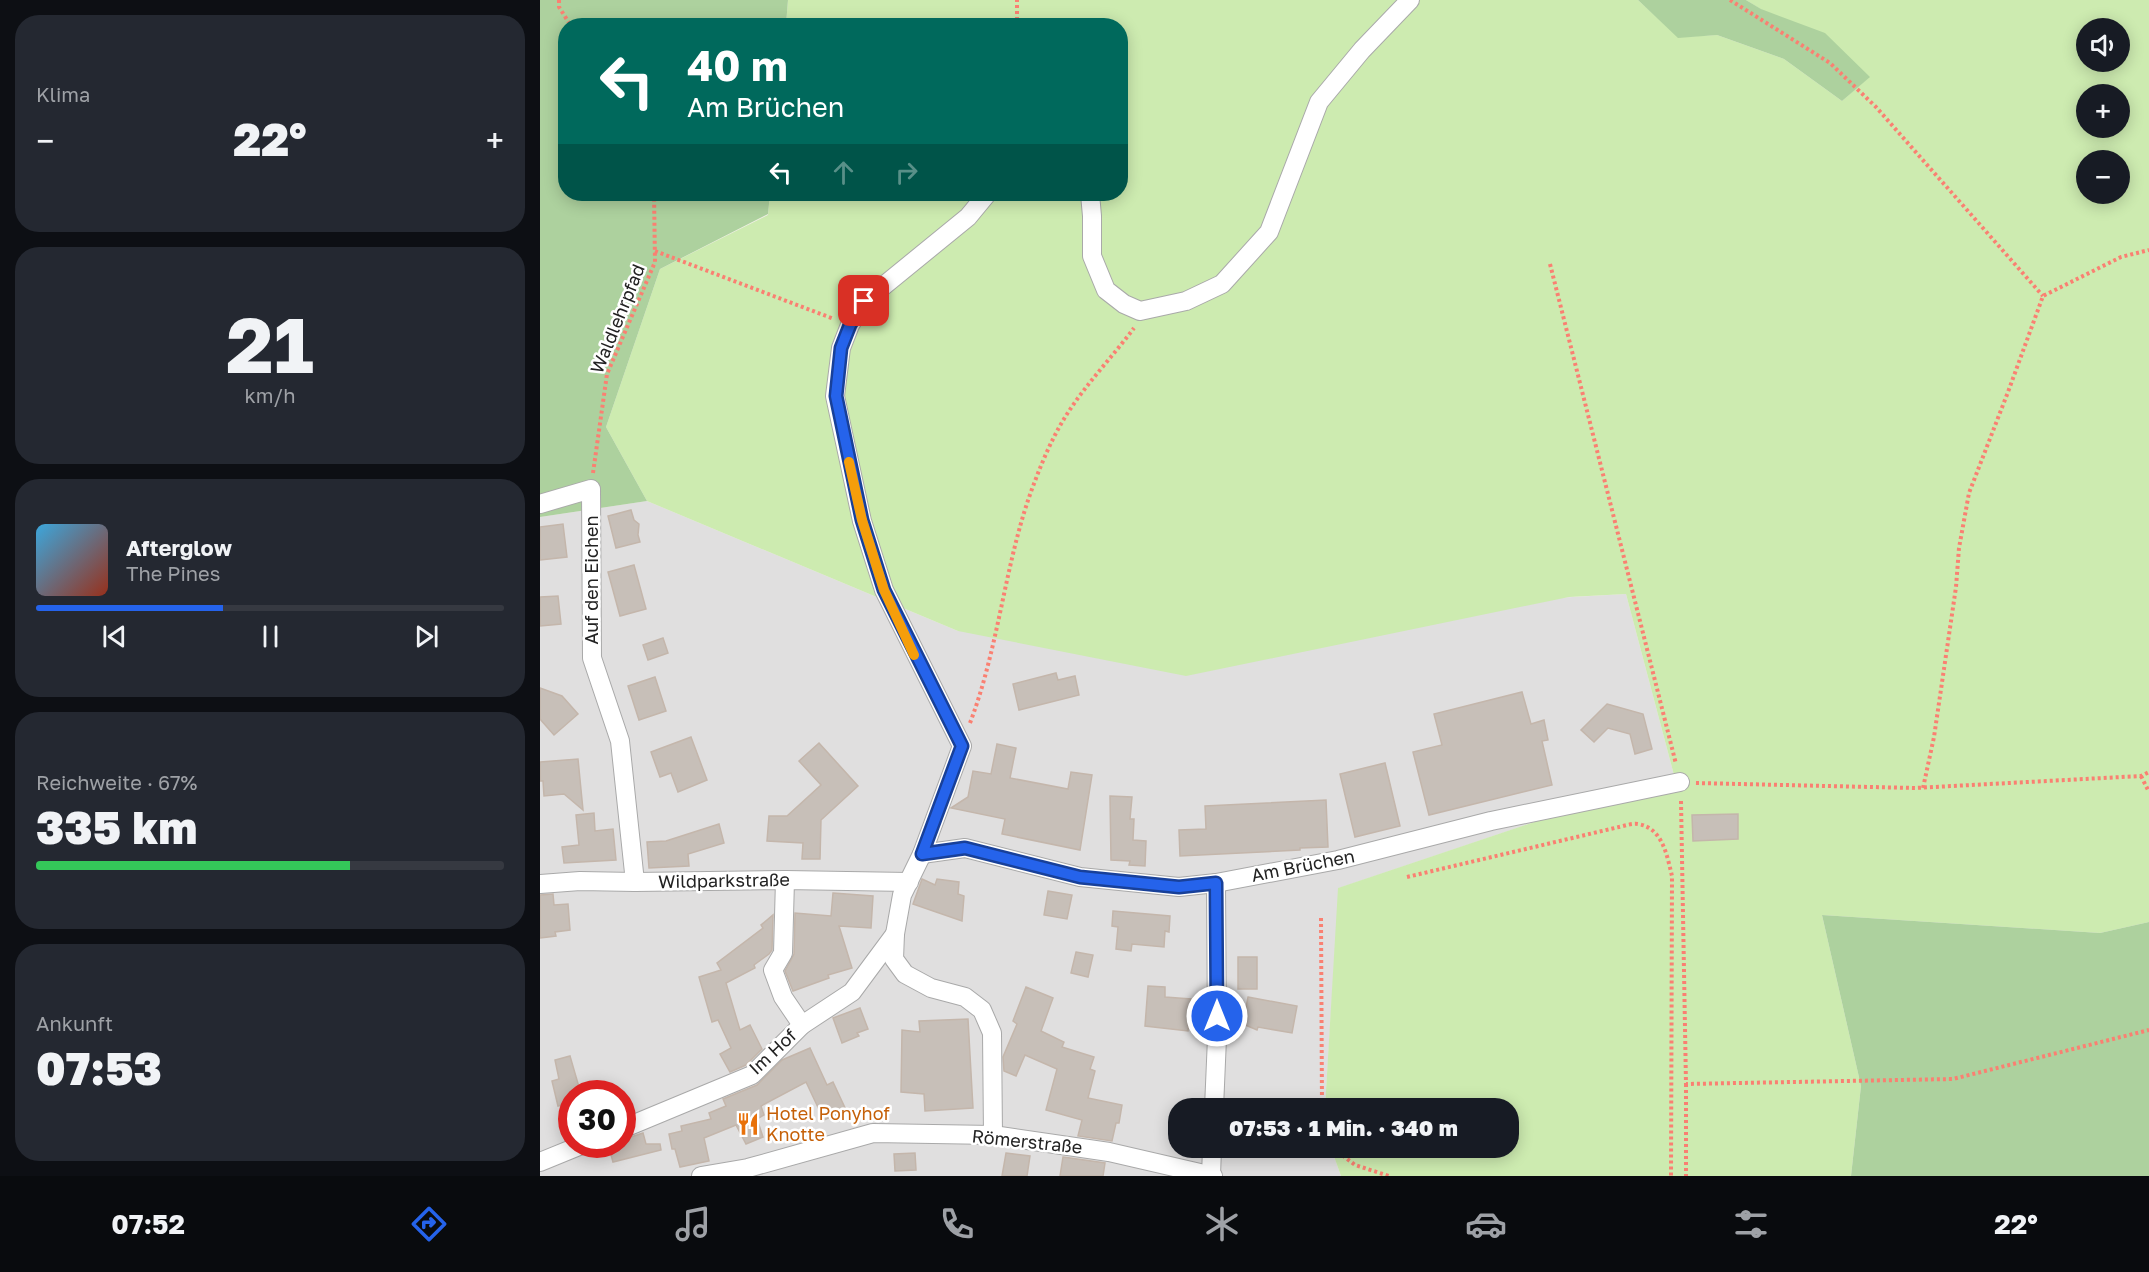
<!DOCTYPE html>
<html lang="de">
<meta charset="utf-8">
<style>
:root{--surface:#171b24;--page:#242831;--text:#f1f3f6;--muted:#9ea1a6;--line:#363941;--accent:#2563eb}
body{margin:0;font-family:"Golos Text",sans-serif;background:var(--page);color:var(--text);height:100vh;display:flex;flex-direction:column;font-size:22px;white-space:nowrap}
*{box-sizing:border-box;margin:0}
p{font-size:20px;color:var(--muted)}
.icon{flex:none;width:33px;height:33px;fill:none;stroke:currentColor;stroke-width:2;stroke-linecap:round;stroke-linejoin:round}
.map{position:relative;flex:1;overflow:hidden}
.drawer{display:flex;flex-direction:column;gap:15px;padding:15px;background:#0d0f14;width:540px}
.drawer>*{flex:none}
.banner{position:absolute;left:18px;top:18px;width:570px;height:183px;border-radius:24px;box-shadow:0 3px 15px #0003;background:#00695c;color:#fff;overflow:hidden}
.fabs{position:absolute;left:1536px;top:18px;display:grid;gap:12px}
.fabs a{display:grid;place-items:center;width:54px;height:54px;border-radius:50%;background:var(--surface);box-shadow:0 3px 15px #0003;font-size:30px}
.speed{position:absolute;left:18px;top:1080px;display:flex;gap:12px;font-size:30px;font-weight:700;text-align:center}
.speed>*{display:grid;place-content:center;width:78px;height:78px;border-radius:50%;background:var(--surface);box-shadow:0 3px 15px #0003;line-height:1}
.speed .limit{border:9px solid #d22;background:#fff;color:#111}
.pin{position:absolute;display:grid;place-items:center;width:51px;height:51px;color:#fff;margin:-26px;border-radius:12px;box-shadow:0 3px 9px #0006}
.me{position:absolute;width:66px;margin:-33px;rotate:0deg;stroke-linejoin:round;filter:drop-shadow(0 0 4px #0008)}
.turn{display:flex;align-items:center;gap:21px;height:126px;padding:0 30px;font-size:27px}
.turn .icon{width:78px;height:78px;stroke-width:2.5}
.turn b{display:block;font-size:42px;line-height:51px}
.lanes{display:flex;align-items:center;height:57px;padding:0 30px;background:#0003;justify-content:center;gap:30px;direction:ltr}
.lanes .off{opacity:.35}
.big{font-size:45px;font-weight:800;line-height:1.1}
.drawer .widget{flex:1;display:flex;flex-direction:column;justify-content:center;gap:9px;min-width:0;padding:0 21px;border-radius:24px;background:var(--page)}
.drawer .dial{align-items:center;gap:0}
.dial b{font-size:78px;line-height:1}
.song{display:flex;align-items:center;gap:18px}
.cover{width:72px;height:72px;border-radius:9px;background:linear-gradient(135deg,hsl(200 70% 55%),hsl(10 70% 35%))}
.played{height:6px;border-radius:3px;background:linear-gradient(90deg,var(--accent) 40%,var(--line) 40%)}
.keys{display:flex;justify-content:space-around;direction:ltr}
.heat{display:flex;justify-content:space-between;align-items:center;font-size:33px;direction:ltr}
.charge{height:9px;border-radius:4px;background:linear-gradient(90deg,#34c759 67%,var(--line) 0)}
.trip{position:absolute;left:628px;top:1098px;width:351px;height:60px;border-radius:24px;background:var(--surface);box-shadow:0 3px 15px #0003;font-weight:800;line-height:60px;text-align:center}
.dock{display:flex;height:96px;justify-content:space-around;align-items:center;background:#090b0e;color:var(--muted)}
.dock .icon{width:42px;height:42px}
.dock .on{color:var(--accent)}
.dock b{font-size:27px;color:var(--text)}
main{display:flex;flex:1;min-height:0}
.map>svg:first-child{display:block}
.residential{fill:#e0dfdf;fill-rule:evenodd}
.grass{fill:#cdebb0;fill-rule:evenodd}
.forest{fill:#add19e}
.building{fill:#c7bfb8;stroke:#c4b6ab;stroke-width:1.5}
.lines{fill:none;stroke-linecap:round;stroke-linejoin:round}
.minor-casing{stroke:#a9a9a9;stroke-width:20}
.path{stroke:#fa8072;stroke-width:4;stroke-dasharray:3 3;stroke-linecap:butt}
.minor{stroke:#fff;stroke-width:18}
.route-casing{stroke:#184099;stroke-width:15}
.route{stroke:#2563eb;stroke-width:10}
.slow{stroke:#f59e0b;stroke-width:10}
.labels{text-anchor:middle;stroke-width:5;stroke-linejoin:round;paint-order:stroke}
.street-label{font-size:18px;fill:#222;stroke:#fff}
.food-label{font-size:18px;fill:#c56008;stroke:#fff;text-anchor:start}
</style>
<main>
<section class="drawer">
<div class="widget"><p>Klima</p>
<div class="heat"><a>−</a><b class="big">22°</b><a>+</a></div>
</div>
<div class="widget dial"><b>21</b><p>km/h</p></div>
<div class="widget">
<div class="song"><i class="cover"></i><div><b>Afterglow</b><p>The Pines</p></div></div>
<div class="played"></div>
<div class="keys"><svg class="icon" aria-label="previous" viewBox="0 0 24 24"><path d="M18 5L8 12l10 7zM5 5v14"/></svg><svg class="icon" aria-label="pause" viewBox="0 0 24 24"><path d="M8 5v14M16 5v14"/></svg><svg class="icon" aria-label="next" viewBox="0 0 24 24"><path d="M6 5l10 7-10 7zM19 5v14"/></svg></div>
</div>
<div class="widget"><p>Reichweite · 67%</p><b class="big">335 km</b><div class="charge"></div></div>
<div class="widget"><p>Ankunft</p><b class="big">07:53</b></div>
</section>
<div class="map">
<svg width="1609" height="1176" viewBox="0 0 1609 1176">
<rect width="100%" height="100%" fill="#f2efe9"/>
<path class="residential" d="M107,501l311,130 668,-37 48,181 -335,113 -14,220h-146v40h152l10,28h-801v-659zM32,1094h50v50h-50z"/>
<path class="grass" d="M248,0h850l40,37 39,-2 67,24 58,42 27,-24 -123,-77h403v922l-49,11 -278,-18 39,171 -10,90h-510l-10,-28h178v-40h-184l13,-220 336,-113 -48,-181 -57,3 -383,79 -228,-45 -311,-130 -41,-74 54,-158 108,-54 2,-21h350v-168l-334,-1zM1546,28h34v34h-34zM1546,94h34v34h-34zM1546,160h34v34h-34z"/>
<g class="forest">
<polygon points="0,0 248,0 246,25 26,26 26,194 230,194 228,214 120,269 66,427 107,501 0,517"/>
<polygon points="1098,0 1206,0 1221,9 1285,33 1330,77 1302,101 1244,59 1177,35 1138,38"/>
<polygon points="1282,915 1560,933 1609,922 1609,1176 1311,1176 1321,1086"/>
</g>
<g class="building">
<polygon points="91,510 94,520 99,524 98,535 100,542 76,548 68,516"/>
<polygon points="23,524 27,557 0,560 0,527"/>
<polygon points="94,565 106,609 80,616 68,572"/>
<polygon points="18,596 21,624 0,626 0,597"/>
<polygon points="123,638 128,653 108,660 103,645"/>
<polygon points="516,673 518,680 535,676 539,695 479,710 473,684"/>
<polygon points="115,677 126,711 99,720 88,686"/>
<polygon points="0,688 22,696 38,714 14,735 0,719"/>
<polygon points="982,692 991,724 1004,720 1008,740 1002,741 1012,785 889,815 873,752 902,745 894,714"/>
<polygon points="1067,704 1103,714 1112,749 1095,754 1090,734 1068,728 1054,742 1041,730"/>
<polygon points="151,737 167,780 138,792 131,773 120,777 111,752"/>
<polygon points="279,743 318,786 281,820 280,859 262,859 263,843 227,841 229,816 247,816 281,785 259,761"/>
<polygon points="457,744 476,748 470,778 528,789 531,772 552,775 540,850 462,834 465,819 411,808 428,797 433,771 451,774"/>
<polygon points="38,759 43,810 24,794 4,796 3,781 0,781 0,762"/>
<polygon points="845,763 860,826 815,837 800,774"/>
<polygon points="570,796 592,797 590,819 594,819 593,840 606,841 605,866 589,865 590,861 571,860"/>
<polygon points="786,800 788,847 760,848 760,850 640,856 639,830 666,829 665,806"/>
<polygon points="54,813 55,831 73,829 76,860 24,863 22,847 39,845 36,815"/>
<polygon points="1198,814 1198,839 1153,841 1152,815"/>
<polygon points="179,824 184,843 148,854 149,866 109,868 107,842 126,841"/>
<polygon points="382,879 395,885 397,879 419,882 418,894 424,896 422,921 373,904"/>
<polygon points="508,891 532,895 527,919 504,915"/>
<polygon points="293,893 333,896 331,928 299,926 312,968 288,975 289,978 253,991 245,971 254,954 255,913 291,916"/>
<polygon points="13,894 14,905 28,904 30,930 15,932 16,936 0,938 0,895"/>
<polygon points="573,911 630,916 629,932 625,931 624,947 592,944 591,951 576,949 578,927 572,926"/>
<polygon points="233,915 232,950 229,954 214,965 215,968 186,983 200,1030 210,1025 222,1049 206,1065 190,1072 180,1054 191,1048 178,1020 172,1022 159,977 181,970 177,963 223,928 221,925"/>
<polygon points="536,952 553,955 548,977 531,973"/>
<rect x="698" y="957" width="19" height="32"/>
<polygon points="608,986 625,987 625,997 651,999 648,1031 605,1026"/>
<polygon points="486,987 513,998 501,1031 524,1042 522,1047 554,1057 550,1069 555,1071 548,1098 582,1105 579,1123 576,1123 572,1141 538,1136 542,1120 506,1110 517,1069 485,1055 476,1076 464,1071 463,1057 477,1024 473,1021"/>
<polygon points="708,997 757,1006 752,1033 718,1027 717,1030 703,1024"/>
<polygon points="320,1008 328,1029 317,1033 319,1036 302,1043 293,1018"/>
<polygon points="428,1019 433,1108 385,1111 384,1094 361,1092 362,1030 380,1032 379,1021"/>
<polygon points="270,1048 287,1085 293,1082 306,1110 284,1120 266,1082 221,1106 224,1115 217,1119 223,1137 206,1144 196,1125 164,1138 169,1161 140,1167 135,1149 132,1149 129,1134 142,1131 141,1126 171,1119 169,1113 186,1106 183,1099 217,1085 242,1060"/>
<polygon points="30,1056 41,1094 32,1094 32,1103 18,1106 12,1081 19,1079 15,1060"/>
<polygon points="103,1133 106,1144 120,1144 121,1150 73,1162 68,1144 82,1144 82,1140"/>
<polygon points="375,1153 376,1170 355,1171 354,1154"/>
<polygon points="466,1153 490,1156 487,1176 462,1176"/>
<polygon points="523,1157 565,1163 563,1176 520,1176"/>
</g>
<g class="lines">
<g class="minor-casing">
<g id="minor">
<polyline points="447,194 428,217 325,301 310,325 301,348 295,396 322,521 344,590 422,746 382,854 362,895 355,934 354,959 365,974 391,988 425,997 442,1010 452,1033 453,1135"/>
<polyline points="550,194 552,216 552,256 566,290 584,304 600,311 646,301 682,284 729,232 779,102 822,50 870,0"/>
<polyline points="0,504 51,489 52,658 80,741 95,882"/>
<polyline points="382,854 425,848 540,877 639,887 676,883 798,860 951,821 1140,782"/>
<polyline points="245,880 243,953 233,970 243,997 262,1025"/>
<polyline points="0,884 40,881 95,882 245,880 369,882"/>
<polyline points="674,1108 677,1038 676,883"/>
<polyline points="82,1129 212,1075 262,1025 312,992 355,934"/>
<polyline points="0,1162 44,1144"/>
<polyline points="161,1176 208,1168 333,1133 453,1135 569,1152 673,1176"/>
<polyline points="671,1176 672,1148"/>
</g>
</g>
<g class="path">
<polyline points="19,0 19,7 31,26"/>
<polyline points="1190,0 1290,63 1336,107 1503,296"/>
<polyline points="477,26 477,0"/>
<polyline points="115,251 294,319"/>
<polyline points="1010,264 1136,764"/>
<polyline points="53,473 67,374 115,262 114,194"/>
<path d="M430,723c30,-79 35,-165 65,-242 9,-24 20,-49 34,-70 19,-29 44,-55 65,-83"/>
<polyline points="1601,776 1609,792"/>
<polyline points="1156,783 1375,788 1601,776 1609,772"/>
<polyline points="1383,788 1394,737 1416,587 1419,548 1429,493 1468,392 1503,296 1581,257 1609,250"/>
<polyline points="1141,801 1146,1084 1413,1079 1609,1030"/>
<path d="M867,877l212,-50c5,-1 13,-4 19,-3 25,4 29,32 34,52l-1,300"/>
<polyline points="781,918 782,1108"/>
<polyline points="1146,1084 1146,1176"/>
<polyline points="793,1148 815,1165 849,1176"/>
</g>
<use href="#minor" class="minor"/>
</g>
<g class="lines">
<g class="route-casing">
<polyline id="route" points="324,301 310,325 301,348 296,396 322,520 344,590 422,746 382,854 425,848 540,877 639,887 676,883 677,1016"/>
</g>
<use href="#route" class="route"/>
<polyline class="slow" points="309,462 322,520 344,590 374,655"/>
</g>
<defs>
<g id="restaurant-bare" transform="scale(1.8)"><path d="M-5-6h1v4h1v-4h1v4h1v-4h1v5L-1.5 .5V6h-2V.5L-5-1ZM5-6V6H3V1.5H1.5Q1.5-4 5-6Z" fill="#e8710a" stroke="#fff" stroke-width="2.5" paint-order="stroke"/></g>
</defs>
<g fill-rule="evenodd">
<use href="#restaurant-bare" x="208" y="1124"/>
</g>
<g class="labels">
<g class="street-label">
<text transform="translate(78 319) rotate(-68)" y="6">Waldlehrpfad</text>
<text transform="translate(52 580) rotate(-90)" y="6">Auf den Eichen</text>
<text transform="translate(763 866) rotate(-11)" y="6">Am Brüchen</text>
<text transform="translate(184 881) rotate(-1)" y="6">Wildparkstraße</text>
<text transform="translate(233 1052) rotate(-43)" y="6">Im Hof</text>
<text transform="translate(487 1142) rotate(6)" y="6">Römerstraße</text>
</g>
<g class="food-label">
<text x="226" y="1120">Hotel Ponyhof<tspan x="226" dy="21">Knotte</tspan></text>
</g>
</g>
</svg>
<div class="fabs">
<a><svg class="icon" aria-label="sound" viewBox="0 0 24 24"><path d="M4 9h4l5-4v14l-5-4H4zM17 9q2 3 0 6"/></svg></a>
<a>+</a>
<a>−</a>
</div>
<div class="speed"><div class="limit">30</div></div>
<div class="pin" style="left:324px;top:301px;background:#d93025"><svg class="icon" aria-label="arrive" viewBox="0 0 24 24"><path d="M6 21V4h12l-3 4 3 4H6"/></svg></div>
<svg class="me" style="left:677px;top:1016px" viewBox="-20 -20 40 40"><circle r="17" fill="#2563eb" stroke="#fff" stroke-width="3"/><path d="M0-11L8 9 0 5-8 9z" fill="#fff"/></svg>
<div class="trip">07:53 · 1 Min. · 340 m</div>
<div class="banner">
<div class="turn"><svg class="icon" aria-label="left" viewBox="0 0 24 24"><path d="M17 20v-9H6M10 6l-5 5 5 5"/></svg><div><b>40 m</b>Am Brüchen</div></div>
<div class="lanes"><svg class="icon" aria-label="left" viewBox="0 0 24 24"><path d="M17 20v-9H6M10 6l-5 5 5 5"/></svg><svg class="icon off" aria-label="ahead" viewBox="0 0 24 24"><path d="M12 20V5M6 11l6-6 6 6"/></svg><svg class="icon off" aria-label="right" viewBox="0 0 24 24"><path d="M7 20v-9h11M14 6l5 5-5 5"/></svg></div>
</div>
</div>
</main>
<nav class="dock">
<b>07:52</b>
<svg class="icon on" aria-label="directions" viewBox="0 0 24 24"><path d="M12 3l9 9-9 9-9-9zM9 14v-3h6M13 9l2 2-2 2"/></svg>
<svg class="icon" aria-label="music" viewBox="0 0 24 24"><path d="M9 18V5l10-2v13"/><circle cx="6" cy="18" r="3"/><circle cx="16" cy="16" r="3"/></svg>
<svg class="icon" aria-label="phone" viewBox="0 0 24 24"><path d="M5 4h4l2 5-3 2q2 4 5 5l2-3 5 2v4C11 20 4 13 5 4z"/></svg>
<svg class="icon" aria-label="climate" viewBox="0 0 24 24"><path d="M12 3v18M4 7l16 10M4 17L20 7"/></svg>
<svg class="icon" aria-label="car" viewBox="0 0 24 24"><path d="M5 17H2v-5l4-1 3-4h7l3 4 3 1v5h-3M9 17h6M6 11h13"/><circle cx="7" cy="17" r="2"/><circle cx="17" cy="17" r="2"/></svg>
<svg class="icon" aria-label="filters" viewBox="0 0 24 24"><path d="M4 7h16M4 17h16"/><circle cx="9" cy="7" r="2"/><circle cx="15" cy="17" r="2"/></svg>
<b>22°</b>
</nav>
